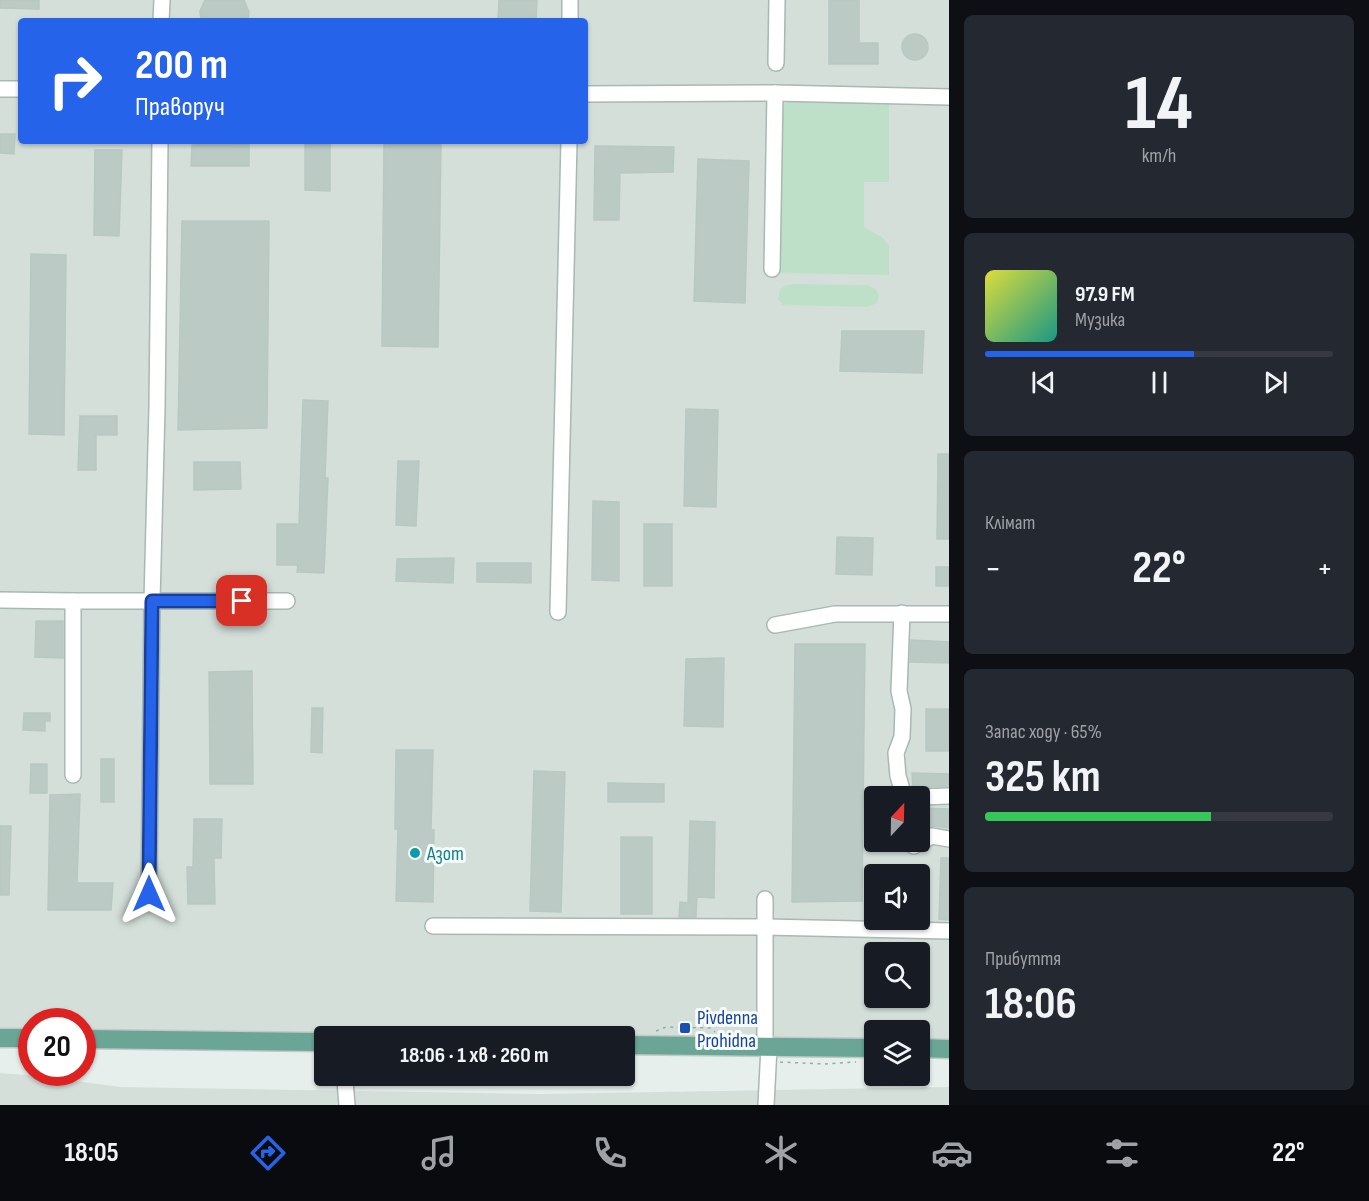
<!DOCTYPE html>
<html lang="uk">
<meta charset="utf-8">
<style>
:root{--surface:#171b24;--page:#242831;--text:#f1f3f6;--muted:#9ea1a6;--line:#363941;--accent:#2563eb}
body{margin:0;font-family:"Sofia Sans Condensed",sans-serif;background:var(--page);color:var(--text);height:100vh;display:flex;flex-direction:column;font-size:22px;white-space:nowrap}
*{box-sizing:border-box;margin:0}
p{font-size:20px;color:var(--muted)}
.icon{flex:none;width:33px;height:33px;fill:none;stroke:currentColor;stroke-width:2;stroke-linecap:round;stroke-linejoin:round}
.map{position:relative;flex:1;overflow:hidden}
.details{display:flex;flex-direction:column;gap:15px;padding:15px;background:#0d0f14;width:420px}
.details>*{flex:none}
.guide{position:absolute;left:18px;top:18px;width:570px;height:126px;border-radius:6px;box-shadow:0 2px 4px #0004;background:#2563eb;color:#fff;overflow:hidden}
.needle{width:39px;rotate:22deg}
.buttons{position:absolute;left:864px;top:786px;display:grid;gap:12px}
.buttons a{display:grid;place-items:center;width:66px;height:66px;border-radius:6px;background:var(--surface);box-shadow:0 2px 4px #0004;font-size:30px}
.speed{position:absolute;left:18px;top:1008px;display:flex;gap:12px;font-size:30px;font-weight:700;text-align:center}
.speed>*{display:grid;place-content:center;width:78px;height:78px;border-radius:50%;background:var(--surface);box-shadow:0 2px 4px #0004;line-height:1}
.speed .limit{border:9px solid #d22;background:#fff;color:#111}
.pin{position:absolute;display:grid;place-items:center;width:51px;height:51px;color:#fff;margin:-26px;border-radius:12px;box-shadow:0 3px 9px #0006}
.me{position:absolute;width:66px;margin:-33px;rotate:0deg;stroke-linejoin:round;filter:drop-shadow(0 0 4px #0008)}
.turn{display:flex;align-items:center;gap:21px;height:126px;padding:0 18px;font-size:27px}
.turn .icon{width:78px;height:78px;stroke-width:2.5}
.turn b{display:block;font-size:42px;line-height:51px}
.big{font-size:45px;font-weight:700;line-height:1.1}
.details .widget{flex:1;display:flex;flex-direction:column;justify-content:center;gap:9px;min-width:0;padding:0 21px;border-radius:9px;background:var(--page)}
.details .dial{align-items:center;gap:0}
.dial b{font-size:78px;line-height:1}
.song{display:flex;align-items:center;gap:18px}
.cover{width:72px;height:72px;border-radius:9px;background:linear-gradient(135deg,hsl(60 70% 55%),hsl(170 70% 35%))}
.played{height:6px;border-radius:3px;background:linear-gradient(90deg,var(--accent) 60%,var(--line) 60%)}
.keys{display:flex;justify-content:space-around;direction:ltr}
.heat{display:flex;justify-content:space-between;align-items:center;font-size:33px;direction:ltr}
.charge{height:9px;border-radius:4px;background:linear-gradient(90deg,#34c759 65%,var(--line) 0)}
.trip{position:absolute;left:314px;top:1026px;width:321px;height:60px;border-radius:6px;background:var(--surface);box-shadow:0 2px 4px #0004;font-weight:700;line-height:60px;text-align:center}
.tabs{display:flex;height:96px;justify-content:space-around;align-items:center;background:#090b0e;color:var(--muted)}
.tabs .icon{width:42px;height:42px}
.tabs .current{color:var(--accent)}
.tabs b{font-size:27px;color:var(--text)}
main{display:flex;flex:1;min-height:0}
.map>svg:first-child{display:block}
.built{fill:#d4dfda;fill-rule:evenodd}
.green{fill:#bfe0c8}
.building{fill:#bbcac4;stroke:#b8c9c2;stroke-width:1.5}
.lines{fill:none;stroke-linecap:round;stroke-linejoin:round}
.minor-casing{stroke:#a8b8b2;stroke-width:18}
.major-casing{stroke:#c2cac8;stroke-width:21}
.path{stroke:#86b3a5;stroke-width:1.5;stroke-dasharray:3 4.5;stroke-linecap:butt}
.minor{stroke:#fff;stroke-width:15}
.major{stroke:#6aa596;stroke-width:18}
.route-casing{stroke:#184099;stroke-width:15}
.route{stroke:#2563eb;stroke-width:10}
.culture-dot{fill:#0f9aa8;stroke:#f7fbf9;stroke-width:2}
.transit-dot{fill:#1a4fb4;stroke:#f7fbf9;stroke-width:2}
.labels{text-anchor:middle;stroke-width:6;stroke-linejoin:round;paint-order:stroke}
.culture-label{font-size:20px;fill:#0d838f;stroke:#f7fbf9;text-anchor:start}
.transit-label{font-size:20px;fill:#164399;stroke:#f7fbf9;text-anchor:start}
</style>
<main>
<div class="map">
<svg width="949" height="1105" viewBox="0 0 949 1105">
<rect width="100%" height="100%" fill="#e6efeb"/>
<g class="built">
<path d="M0,0h949v1043h-29v-13h-46v12l-250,-6h-218l-323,-4 -1,-10h-50l-1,10 -31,-1zM21,21h564v120h-564zM874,796h46v46h-46zM874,874h46v46h-46zM874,952h46v46h-46z"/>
<polygon points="0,1073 37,1076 121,1087 540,1094 949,1087 949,1105 0,1105"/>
</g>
<g class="green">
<polygon points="792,101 889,102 889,182 864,182 864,227 883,238 889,246 889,275 780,273 779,270 780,113 784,104"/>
<polygon points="792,284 867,285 875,289 879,295 877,303 867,307 783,305 778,299 780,289 786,285"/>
</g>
<g class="building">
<polygon points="0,0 39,0 39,9 0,8"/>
<polygon points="205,0 244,0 249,12 248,21 201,21 200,11"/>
<polygon points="499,0 537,0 536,21 498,21"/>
<polygon points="829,0 859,0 859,43 878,43 878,64 829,64"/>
<circle cx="915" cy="47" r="13"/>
<polygon points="0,134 15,134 14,154 0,153"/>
<polygon points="305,141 330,141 330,191 305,190"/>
<polygon points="384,141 441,142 438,347 382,346"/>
<polygon points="249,144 249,166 191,166 192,145"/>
<polygon points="595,146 674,147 673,172 620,173 619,220 594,220"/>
<polygon points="95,150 122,150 119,236 94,235"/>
<polygon points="698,159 749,161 745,303 694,301"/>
<polygon points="182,221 269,221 267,428 178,430"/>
<polygon points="31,254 66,255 64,435 29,434"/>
<polygon points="842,331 924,331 922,373 840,371"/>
<polygon points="303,400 328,401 325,478 328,478 324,573 297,572 298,565 277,565 277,524 299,524"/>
<polygon points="686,409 718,410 716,507 684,506"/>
<polygon points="80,416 117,416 117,435 96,435 96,470 78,470"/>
<polygon points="938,454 949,454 949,539 937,539"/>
<polygon points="398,461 419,461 416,526 396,525"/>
<polygon points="194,462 240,462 241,489 194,490"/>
<polygon points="593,501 619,502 619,581 592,580"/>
<rect x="644" y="524" width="28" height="62"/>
<polygon points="837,537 873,538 872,575 836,574"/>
<polygon points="454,558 453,583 396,581 397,559"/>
<polygon points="477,563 531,563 531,583 477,582"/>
<rect x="936" y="567" width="13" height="19"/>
<polygon points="36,621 63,621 63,658 35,657"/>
<polygon points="911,640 949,642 949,663 910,662"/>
<polygon points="795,644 865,644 862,901 792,902"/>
<polygon points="724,658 723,727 684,726 686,659"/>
<polygon points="252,671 253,784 210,784 209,672"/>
<polygon points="312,708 323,708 322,753 311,752"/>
<rect x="926" y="709" width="23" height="42"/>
<polygon points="24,713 50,713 50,721 45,721 45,731 23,730"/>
<polygon points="396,750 433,750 431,830 434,830 433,902 396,901 398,829 395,829"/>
<rect x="101" y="759" width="13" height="43"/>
<polygon points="31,764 47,764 47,793 30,793"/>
<polygon points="534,771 565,772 561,912 530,911"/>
<polygon points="912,773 949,774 949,786 920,787 913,791"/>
<polygon points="608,783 664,784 664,802 608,802"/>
<polygon points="80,794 77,883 113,883 111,910 48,910 50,795"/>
<polygon points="920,808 949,809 949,828 934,826 920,828"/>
<polygon points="194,819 222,819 221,858 214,858 215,904 188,904 187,867 193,867"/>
<polygon points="690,821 715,822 714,898 697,897 696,917 679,917 680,902 688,903"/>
<polygon points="0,826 11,826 9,895 0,895"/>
<rect x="621" y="837" width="31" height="77"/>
<polygon points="941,858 949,858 949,920 939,919"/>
</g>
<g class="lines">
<g class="minor-casing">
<g id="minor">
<polyline points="161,21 162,0"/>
<polyline points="570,21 570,0"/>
<polyline points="776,63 777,0"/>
<polyline points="0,89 21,89"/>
<polyline points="585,94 775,93 949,97"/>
<polyline points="160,141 157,407 152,601 287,601"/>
<polyline points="772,269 775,93"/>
<polyline points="0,600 73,601 73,775"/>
<polyline points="73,601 152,601 149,894"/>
<polyline points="558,612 569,141"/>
<polyline points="902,613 899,691 903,709 902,737 896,753 898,776 904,796"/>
<polyline points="775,625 835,614 949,614"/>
<polyline points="920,797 949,796"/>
<polyline points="906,842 914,846 932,836 949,839"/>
<polyline points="433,926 765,927 949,931"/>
<polyline points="765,1047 765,899"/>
<polyline points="347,1076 345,1081 347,1105"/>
<polyline points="766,1105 769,1047"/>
</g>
</g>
<g class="major-casing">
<g id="major">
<polyline points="0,1038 32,1038"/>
<polyline points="82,1039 324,1042"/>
<polyline points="624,1045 874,1048"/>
<polyline points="920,1048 949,1049"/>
</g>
</g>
<g class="path">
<polyline points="329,1029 427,1032 615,1033"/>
<polyline points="656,1031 666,1027 710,1028 715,1032"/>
<polyline points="780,1062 824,1064 856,1062"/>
</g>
<use href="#minor" class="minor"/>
<use href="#major" class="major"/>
</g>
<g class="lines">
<g class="route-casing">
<polyline id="route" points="149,894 152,601 242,601"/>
</g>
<use href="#route" class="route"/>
</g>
<circle class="culture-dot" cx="415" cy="853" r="6"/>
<rect class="transit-dot" x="679" y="1022" width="12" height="12" rx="3"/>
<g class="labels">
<g class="culture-label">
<text x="427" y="860">Азот</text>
</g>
<g class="transit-label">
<text x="697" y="1024">Pivdenna<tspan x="697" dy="23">Prohidna</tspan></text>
</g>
</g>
</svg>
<div class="buttons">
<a><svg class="needle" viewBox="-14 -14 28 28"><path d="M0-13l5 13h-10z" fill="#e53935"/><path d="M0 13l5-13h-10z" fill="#9ea1a6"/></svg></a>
<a><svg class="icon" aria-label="sound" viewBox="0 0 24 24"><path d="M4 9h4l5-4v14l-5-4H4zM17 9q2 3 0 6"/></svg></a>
<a><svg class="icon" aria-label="search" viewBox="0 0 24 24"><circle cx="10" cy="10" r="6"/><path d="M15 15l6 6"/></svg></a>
<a><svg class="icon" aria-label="layers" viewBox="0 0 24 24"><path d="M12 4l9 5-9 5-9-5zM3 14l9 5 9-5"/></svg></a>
</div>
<div class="speed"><div class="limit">20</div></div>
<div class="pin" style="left:242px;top:601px;background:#d93025"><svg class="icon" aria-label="arrive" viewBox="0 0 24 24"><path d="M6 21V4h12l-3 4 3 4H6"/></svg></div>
<svg class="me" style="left:149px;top:894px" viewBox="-20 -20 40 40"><path d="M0-17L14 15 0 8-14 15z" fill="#2563eb" stroke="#fff" stroke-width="4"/></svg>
<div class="trip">18:06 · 1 хв · 260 m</div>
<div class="guide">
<div class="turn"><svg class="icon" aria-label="right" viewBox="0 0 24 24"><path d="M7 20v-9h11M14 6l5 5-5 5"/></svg><div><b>200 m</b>Праворуч</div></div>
</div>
</div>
<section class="details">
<div class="widget dial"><b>14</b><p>km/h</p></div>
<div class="widget">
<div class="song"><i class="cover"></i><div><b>97.9 FM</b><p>Музика</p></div></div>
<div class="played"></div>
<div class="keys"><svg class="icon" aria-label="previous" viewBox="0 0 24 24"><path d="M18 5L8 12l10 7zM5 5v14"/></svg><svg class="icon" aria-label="pause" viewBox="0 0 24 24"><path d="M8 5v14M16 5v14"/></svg><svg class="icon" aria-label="next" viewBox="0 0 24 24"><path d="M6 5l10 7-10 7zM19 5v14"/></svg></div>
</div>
<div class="widget"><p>Клімат</p>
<div class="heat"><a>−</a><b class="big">22°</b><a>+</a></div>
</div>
<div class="widget"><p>Запас ходу · 65%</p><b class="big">325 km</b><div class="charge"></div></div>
<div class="widget"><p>Прибуття</p><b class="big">18:06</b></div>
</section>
</main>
<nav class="tabs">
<b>18:05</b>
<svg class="icon current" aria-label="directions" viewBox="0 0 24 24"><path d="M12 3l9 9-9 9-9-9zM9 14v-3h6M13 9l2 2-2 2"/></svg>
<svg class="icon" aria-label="music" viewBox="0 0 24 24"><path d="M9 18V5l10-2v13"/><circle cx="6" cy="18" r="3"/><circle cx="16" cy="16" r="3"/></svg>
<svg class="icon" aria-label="phone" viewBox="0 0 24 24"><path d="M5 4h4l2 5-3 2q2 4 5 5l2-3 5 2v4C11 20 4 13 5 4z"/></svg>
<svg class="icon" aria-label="climate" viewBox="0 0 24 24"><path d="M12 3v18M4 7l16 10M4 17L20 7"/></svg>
<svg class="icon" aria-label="car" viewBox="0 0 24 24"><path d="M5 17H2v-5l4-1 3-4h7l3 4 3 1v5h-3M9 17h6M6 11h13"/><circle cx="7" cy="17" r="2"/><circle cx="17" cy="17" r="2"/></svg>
<svg class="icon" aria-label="filters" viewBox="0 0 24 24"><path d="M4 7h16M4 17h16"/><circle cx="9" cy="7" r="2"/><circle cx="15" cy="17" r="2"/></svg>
<b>22°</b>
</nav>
